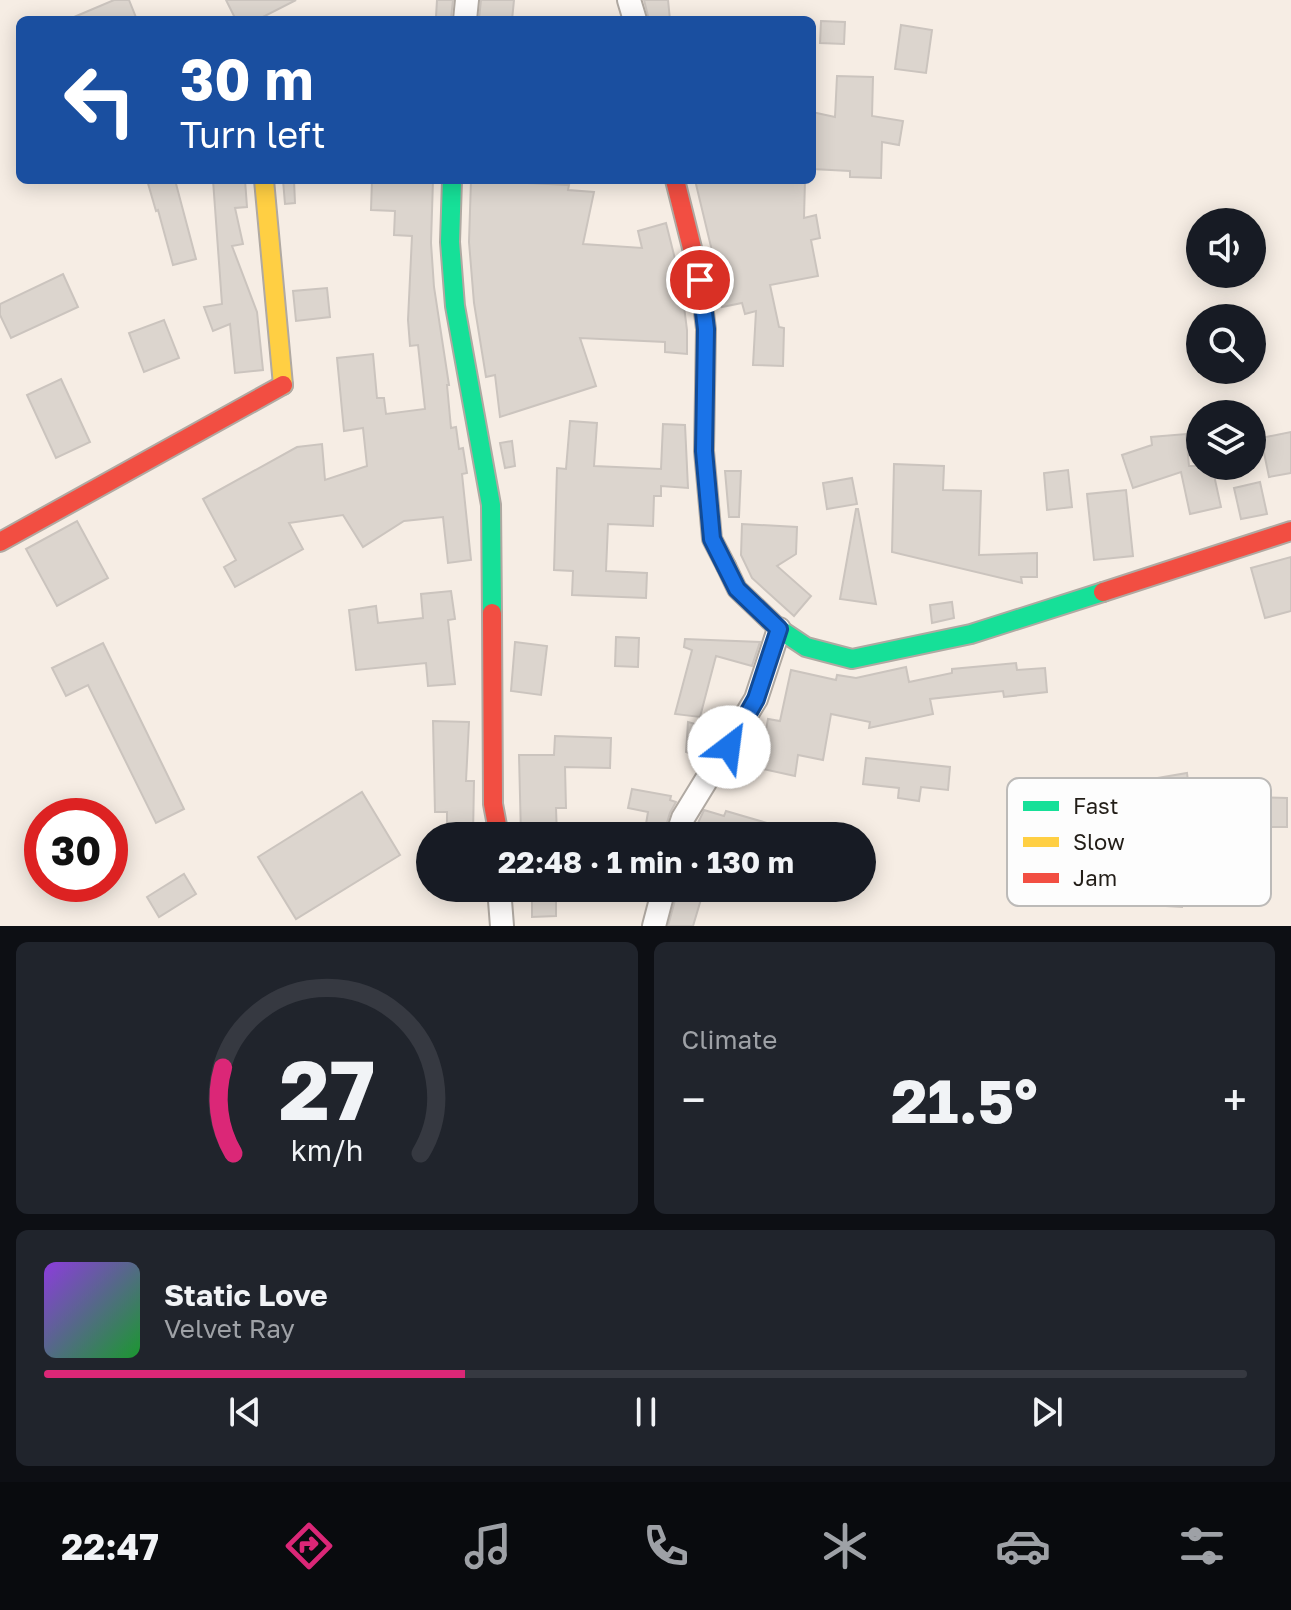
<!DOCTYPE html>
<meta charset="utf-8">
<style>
:root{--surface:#171b24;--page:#20242c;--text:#f1f3f6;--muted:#9ea1a6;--line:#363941;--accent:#db2777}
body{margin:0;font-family:"Golos Text",sans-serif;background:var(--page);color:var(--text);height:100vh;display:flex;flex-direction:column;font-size:30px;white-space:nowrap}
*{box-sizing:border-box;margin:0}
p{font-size:26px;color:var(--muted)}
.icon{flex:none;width:44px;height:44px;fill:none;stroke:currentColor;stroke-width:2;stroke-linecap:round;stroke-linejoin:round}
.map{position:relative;height:926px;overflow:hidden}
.side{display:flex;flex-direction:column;gap:16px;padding:16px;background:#0d0f14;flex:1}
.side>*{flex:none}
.guide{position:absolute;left:16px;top:16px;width:800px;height:168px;border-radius:12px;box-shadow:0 4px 20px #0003;background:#1a4fa0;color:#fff;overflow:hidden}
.tools{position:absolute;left:1186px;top:208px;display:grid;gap:16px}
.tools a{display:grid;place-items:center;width:80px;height:80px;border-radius:50%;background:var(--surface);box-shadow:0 4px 20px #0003;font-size:40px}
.speed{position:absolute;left:24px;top:798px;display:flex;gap:16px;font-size:40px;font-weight:700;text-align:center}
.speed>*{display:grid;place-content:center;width:104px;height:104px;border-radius:50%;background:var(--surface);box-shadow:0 4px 20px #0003;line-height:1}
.speed .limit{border:12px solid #d22;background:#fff;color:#111}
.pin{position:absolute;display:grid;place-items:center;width:68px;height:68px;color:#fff;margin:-34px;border:4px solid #fff;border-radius:50%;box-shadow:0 2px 8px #0007}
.me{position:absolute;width:88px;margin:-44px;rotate:30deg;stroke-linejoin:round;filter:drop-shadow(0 0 6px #0008)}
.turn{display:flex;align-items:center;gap:28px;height:168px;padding:0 32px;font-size:36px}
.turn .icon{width:104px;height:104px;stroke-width:2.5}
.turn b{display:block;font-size:56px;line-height:68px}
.big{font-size:60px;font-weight:700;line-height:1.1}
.side .card{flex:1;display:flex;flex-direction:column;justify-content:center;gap:12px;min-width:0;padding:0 28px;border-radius:12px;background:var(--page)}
.side .dial{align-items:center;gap:0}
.dial svg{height:208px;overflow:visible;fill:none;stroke:var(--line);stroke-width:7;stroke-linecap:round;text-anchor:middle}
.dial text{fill:var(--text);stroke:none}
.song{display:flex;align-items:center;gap:24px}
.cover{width:96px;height:96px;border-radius:12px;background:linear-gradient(135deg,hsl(270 70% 55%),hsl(130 70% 35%))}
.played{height:8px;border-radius:4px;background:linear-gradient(90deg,var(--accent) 35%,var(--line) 35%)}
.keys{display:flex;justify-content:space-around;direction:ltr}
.heat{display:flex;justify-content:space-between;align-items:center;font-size:44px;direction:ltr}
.side .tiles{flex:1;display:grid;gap:16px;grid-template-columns:1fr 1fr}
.card:last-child{grid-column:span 2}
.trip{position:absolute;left:416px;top:822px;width:460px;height:80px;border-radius:40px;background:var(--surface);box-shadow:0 4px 20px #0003;font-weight:700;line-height:80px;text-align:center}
.tabs{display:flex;height:128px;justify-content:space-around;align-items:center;background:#090b0e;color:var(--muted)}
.tabs .icon{width:56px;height:56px}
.tabs .selected{color:var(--accent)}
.tabs b{font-size:36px;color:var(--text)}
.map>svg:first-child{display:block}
.building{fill:#dcd5ce;stroke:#cbc4be;stroke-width:2}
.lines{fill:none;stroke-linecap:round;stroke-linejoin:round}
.street-casing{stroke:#b0a9a2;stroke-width:26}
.fast-casing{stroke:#b0a9a2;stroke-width:22}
.slow-casing{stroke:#b0a9a2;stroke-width:22}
.jam-casing{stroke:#b0a9a2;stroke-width:22}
.street{stroke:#fefcfb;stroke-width:22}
.fast{stroke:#16e098;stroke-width:18}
.slow{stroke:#ffcf43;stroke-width:18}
.jam{stroke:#f24e42;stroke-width:18}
.route-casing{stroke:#114b97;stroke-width:20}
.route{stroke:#1a73e8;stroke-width:14}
.key{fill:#fdfdfd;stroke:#bcbab8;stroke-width:2}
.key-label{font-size:22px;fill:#231e18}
</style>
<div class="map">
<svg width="1291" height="926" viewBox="0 0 1291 926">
<rect width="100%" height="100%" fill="#f6ede4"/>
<g class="building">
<polygon points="114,0 129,0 137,20 67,20"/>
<polygon points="226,0 296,0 257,20 236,20"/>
<polygon points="437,0 453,0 451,18 436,17"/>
<polygon points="481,0 514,0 512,20 479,19"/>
<polygon points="644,0 668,0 670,20 649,20"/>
<polygon points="821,21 845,22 844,44 820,43"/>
<polygon points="901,25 932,30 926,73 895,69"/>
<polygon points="837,76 873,77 872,116 903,121 899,145 882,142 881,178 850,177 850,171 812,169 812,112 835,117"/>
<polygon points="147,180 175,180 196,259 173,265 158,210 156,211"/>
<polygon points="213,180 245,180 247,207 235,208 243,244 232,246 257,312 263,370 235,373 230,324 213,331 204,307 222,304"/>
<polygon points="283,180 294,180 295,203 285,204"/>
<polygon points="372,180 433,180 431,243 434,287 449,385 447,385 451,428 456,427 459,449 463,448 467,473 462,474 471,560 448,563 443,517 404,521 363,547 343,515 289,523 303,549 235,587 224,567 236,560 203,499 297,447 322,444 325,480 367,466 363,428 344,431 337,358 373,354 377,398 384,398 386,414 425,409 418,345 410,346 408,320 412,236 394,235 395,211 371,210"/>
<polygon points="471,180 528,180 528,183 569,185 568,190 594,192 583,244 642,248 638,231 666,223 681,283 687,330 687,354 665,352 665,342 580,338 596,386 500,417 495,375 486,377 474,303 469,242"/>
<polygon points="695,180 805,180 804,218 816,215 820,238 811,240 818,276 770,285 779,327 784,328 783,366 753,365 756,311 745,314 742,303 722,307 718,276"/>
<polygon points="63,274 78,307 11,338 0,315 0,304"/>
<polygon points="327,288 330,317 296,321 293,291"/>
<polygon points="164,320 179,358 144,372 129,333"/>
<polygon points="61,379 90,442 56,458 27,395"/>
<polygon points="570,421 597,423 594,466 661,469 663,424 685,425 688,488 661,486 661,496 654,496 653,526 608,524 606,571 647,573 646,598 572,595 573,571 554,570 557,468 566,469"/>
<polygon points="1291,432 1291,473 1269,477 1261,438"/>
<polygon points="1186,434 1189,466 1212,466 1221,507 1190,514 1181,472 1133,488 1122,455 1152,445 1151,437"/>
<polygon points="512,441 515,466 505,468 500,443"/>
<polygon points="894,464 944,466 943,490 981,491 979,555 1037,553 1037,577 1021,577 1022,583 892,552"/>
<polygon points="1068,470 1072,507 1047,510 1044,473"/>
<polygon points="725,471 741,471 739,517 729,517"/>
<polygon points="852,478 857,504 827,509 823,483"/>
<polygon points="1260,482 1267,514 1241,519 1234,488"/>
<polygon points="1126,490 1133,556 1094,560 1087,494"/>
<polygon points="856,509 858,509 876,604 840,599"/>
<polygon points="77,521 108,578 57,606 26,549"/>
<polygon points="742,524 797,527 796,554 777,566 811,596 794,616 752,578 741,555"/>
<polygon points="1291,557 1291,611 1265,618 1251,568"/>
<polygon points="451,591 455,619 448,620 455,684 428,686 426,663 356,670 349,610 376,606 378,623 423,618 421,594"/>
<polygon points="952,602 954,618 932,623 930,605"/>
<polygon points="616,637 639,638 638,667 615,666"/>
<polygon points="685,639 760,642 752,666 716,656 700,717 675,714 692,650 684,647"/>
<polygon points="515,642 547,646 541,695 511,691"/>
<polygon points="103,643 184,809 156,823 88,685 66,696 52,668"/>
<polygon points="1016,663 1017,670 1045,668 1047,692 1004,697 1003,691 930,699 933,714 869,728 870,722 831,714 823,760 798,755 795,776 754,767 753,771 732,765 746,742 763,746 768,719 780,721 791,670 836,680 837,675 856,678 906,667 909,682 952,673 952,669"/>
<polygon points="433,721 469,722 466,781 474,781 473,836 447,836 447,812 435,812"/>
<polygon points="688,722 716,730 717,736 704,757 686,752"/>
<polygon points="555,736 611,738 610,768 565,767 566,808 556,808 557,836 521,836 519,755 554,755"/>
<polygon points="866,758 950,767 948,790 921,787 919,801 898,798 899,788 863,784"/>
<polygon points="1187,773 1190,797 1160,801 1157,778"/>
<polygon points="632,789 671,796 670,800 676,802 670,813 663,836 644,836 648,812 628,808"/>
<polygon points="362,792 400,855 296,919 258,857"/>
<polygon points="1242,797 1287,798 1287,827 1241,827"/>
<polygon points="704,810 724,816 726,811 791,830 790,836 692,836"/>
<polygon points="1153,839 1193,839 1193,876 1184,876 1182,907 1149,905 1150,885 1152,885"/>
<polygon points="184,874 196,894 159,917 147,897"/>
<polygon points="532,888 556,888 556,916 532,917"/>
<polygon points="678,889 702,896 693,926 668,926"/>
</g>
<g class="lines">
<g class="street-casing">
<g id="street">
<polyline points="629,0 635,20"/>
<polyline points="465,20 467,0"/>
<polyline points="677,836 683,818 756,699 779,629"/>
<polyline points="499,888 502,926"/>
<polyline points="654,926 664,888"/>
</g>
</g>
<g class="fast-casing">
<g id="fast">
<polyline points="452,180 450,242 455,306 491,505 492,613"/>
<polyline points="726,566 737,589 779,629 806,647 852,659 971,634 1103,592"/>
</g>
</g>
<g class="slow-casing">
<polyline id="slow" points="264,180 283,385"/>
</g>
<g class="jam-casing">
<g id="jam">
<polyline points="675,180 700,280 706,329 704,451 712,539 726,566"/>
<polyline points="0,542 283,385"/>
<polyline points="1103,592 1291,531"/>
<polyline points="492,613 493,804 499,836"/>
</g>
</g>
<use href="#street" class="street"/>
<use href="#fast" class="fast"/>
<use href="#slow" class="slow"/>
<use href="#jam" class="jam"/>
</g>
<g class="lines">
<g class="route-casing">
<polyline id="route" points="700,280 706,329 704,451 712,539 737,589 779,629 756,699 729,747"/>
</g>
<use href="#route" class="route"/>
</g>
<rect x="1007" y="778" width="264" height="128" rx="12" class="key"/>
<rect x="1023" y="801" width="36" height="10" fill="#16e098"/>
<rect x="1023" y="837" width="36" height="10" fill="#ffcf43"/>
<rect x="1023" y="873" width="36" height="10" fill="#f24e42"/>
<g class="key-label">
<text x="1073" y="814">Fast</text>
<text x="1073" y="850">Slow</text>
<text x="1073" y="886">Jam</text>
</g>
</svg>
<div class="tools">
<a><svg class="icon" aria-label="sound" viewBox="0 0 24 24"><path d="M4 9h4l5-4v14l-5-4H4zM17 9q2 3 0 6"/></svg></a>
<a><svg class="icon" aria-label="search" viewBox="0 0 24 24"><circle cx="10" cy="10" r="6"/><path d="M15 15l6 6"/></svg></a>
<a><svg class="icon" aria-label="layers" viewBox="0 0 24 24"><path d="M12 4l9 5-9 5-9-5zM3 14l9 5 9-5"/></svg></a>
</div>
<div class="speed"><div class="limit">30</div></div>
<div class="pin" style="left:700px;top:280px;background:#d93025"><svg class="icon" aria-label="arrive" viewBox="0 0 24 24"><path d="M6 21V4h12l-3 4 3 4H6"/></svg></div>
<svg class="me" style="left:729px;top:747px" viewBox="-20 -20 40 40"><circle r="19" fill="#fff"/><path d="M0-13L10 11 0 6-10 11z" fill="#1a73e8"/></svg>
<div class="trip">22:48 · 1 min · 130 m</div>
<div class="guide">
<div class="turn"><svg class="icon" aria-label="left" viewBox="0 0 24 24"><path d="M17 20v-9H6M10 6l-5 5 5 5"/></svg><div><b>30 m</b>Turn left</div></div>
</div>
</div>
<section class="side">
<div class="tiles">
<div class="card dial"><svg viewBox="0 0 100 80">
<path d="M14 69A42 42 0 1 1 86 69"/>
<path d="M14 69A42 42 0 0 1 10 36" stroke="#db2777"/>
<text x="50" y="56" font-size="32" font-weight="700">27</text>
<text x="50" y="72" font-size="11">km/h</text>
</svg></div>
<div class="card"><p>Climate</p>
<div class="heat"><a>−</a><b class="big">21.5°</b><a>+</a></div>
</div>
<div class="card">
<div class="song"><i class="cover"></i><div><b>Static Love</b><p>Velvet Ray</p></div></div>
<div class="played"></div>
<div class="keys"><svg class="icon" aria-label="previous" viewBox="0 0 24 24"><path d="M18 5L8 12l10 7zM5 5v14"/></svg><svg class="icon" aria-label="pause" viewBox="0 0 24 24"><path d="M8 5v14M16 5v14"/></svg><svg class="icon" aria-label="next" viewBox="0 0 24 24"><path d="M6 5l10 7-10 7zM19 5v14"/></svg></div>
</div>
</div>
</section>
<nav class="tabs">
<b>22:47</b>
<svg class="icon selected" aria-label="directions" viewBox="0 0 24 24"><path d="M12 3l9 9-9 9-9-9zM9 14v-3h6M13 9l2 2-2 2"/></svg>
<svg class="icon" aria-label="music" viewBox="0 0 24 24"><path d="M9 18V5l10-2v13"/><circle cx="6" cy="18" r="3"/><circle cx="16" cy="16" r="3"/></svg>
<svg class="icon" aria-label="phone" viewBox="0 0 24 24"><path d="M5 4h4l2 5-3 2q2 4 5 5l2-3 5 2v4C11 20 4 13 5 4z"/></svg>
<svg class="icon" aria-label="climate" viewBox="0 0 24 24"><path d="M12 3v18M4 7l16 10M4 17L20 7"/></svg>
<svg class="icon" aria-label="car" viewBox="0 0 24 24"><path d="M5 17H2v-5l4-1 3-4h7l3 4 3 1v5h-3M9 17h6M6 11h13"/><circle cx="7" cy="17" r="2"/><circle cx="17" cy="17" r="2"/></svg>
<svg class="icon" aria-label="filters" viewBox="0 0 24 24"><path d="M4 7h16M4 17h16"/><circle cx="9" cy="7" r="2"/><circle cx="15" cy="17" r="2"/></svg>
</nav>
